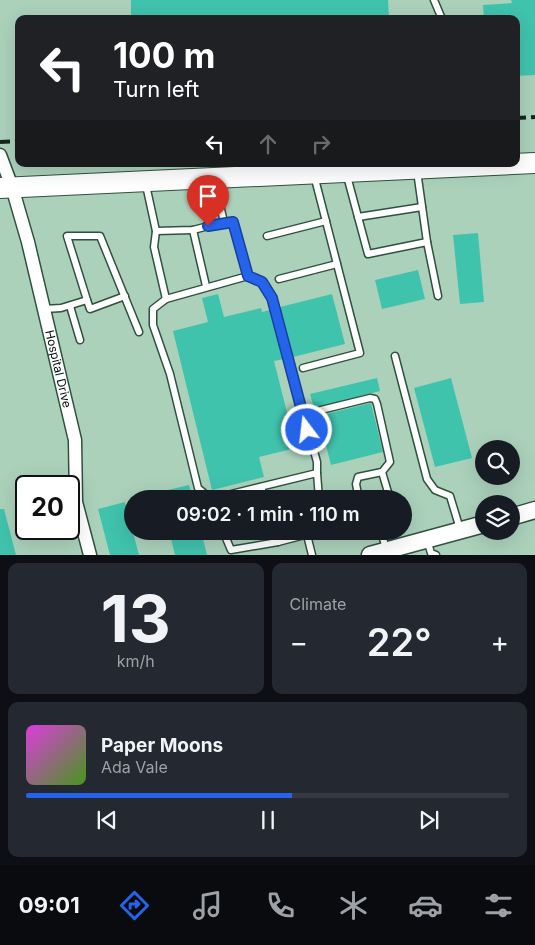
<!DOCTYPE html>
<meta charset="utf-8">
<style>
:root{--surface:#171b24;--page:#242831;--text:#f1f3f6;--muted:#9ea1a6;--line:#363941;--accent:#2563eb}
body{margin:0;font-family:Inter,sans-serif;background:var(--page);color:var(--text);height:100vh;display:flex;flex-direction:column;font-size:19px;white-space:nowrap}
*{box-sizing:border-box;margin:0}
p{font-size:16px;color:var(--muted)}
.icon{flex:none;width:28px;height:28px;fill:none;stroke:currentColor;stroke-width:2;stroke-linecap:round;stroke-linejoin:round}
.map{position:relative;height:555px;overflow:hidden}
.sheet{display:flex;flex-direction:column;gap:8px;padding:8px;background:#0d0f14;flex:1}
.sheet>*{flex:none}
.banner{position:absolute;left:15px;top:15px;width:505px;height:152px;border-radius:10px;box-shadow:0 5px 20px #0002;background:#202124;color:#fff;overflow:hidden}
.buttons{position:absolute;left:475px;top:440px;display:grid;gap:10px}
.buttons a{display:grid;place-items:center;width:45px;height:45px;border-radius:50%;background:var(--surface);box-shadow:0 5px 20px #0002;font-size:25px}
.speed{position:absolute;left:15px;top:475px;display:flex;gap:10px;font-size:25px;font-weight:700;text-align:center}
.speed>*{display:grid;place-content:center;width:65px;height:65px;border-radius:50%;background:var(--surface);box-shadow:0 5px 20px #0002;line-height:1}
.speed .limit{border:2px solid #111;border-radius:8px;background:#fff;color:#111}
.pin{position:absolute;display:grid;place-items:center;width:42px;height:42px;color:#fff;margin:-51px -21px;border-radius:50% 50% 50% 0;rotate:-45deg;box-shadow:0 0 5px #0007}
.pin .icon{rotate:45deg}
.me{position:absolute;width:55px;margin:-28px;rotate:345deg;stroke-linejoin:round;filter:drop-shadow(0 0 4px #0008)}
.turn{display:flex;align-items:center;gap:18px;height:105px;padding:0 15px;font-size:22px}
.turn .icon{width:65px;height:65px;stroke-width:2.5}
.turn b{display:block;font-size:35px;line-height:42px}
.lanes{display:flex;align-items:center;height:48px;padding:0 15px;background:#0003;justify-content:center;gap:25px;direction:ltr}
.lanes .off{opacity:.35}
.big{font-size:38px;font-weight:600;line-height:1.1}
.sheet .widget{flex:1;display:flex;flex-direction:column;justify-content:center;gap:8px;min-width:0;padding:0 18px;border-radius:10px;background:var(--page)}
.sheet .dial{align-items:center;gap:0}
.dial b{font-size:65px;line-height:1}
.song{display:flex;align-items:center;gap:15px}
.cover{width:60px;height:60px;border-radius:8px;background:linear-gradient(135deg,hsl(300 70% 55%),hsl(100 70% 35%))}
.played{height:5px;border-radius:2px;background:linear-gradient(90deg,var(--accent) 55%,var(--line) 55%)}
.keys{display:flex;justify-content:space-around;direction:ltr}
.heat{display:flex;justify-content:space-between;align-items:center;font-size:28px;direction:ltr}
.sheet .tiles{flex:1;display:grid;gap:8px;grid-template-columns:1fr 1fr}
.widget:last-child{grid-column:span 2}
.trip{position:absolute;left:124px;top:490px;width:288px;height:50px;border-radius:25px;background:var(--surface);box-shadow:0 5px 20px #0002;font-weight:600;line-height:50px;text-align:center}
.dock{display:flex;height:80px;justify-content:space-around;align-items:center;background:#090b0e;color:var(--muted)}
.dock .icon{width:35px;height:35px}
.dock .current{color:var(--accent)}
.dock b{font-size:22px;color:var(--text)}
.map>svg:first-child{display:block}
.building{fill:#40c3ad}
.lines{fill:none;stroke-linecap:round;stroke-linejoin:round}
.service-casing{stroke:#2f513e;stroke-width:9}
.minor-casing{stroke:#2f513e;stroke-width:15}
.tertiary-casing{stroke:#2f513e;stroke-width:19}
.primary-casing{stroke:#2f513e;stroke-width:22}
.service{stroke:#fff;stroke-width:6}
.minor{stroke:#fff;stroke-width:12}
.tertiary{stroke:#fff;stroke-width:16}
.primary{stroke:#fff;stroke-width:20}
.rail{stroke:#15251b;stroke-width:4;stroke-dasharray:10 5;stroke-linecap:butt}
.route-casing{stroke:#184099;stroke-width:12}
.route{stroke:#2563eb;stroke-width:9}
.labels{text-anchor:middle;stroke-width:4;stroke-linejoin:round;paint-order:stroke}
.street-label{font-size:12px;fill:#041109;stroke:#b8dec8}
</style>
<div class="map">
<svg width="535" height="555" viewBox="0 0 535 555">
<rect width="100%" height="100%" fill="#abd1bb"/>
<g class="building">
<polygon points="131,0 388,0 389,19 131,19"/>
<polygon points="511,0 535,0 535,75 516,76 516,19 484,19 483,5 512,3"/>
<polygon points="478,233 484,302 460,304 453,235"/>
<polygon points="418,270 425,299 382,309 375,280"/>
<polygon points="218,294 224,317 261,308 262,312 270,310 284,359 274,361 296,448 259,457 264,477 212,490 173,331 208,322 202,298"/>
<polygon points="332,294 345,344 293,357 280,307"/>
<polygon points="377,378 380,391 314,408 310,394"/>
<polygon points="451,378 472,458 435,467 414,388"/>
<polygon points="371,403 383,452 331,465 318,414 322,415"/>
<polygon points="189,485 193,499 152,499 151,494"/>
<polygon points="125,502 139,555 110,555 98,509"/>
<polygon points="0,509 4,509 16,555 0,555"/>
<polygon points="169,531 201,531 207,555 175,555"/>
</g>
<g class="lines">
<g class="service-casing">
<g id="service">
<polyline points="434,0 442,19"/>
<polyline points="347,176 368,254 427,242 417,171"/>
<polyline points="146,185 156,231 193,230 224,222 214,180"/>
<polyline points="358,217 422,207"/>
<polyline points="193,230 206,286"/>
<polyline points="156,231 154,247 166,299 248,276 233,223 224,222"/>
<polyline points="267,236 326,221"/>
<polyline points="427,242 438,296"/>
<polyline points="248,276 262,283 272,298 317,462 317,473"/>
<polyline points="279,279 337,264 314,175"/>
<polyline points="166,299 153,309 153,325 170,374 198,488 211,499"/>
<polyline points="87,300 90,309 125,296"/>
<polyline points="70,306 80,340"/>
<polyline points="44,309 61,308 87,300 67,236 100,236 139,332"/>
<polyline points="395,356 427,479 435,490 450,496 460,529"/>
<polyline points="303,368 360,353 337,264"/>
<polyline points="321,410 370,398 375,399 377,404 390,462 382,472 358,477 356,484 359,499"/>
<polyline points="382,472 390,499"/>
<polyline points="261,487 265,499"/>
<polyline points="211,499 317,473 319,499"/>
<polyline points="223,531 231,550 278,542 320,531"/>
<polyline points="275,531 278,542"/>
<polyline points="381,531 386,549"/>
<polyline points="307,535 312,555"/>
<polyline points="427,540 431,553 436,555"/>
</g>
</g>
<g class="minor-casing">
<g id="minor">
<path id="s1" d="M0,155l12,32 16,55 47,198 1,62 14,53"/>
</g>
</g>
<g class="tertiary-casing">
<g id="tertiary">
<polyline points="511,517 535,510"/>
<polyline points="370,555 484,524"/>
</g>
</g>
<g class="primary-casing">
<polyline id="primary" points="0,188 535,163"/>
</g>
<use href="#service" class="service"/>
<use href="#minor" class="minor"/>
<use href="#tertiary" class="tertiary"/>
<use href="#primary" class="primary"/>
<g class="rail">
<polyline points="516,118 535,117"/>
<polyline points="0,142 19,141"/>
</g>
</g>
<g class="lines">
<g class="route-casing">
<polyline id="route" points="208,226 233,222 248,276 262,282 272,298 307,430"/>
</g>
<use href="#route" class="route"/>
</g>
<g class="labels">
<g class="street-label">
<text dy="4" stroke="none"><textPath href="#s1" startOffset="222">Hospital Drive</textPath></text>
</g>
</g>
</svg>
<div class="buttons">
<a><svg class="icon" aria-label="search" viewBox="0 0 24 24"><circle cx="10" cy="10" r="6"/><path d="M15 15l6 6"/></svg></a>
<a><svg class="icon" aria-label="layers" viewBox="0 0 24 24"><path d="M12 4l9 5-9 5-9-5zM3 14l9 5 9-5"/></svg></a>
</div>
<div class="speed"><div class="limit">20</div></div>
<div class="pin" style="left:208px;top:226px;background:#d93025"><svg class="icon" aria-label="arrive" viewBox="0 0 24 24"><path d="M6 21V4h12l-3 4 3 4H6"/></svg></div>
<svg class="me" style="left:307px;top:430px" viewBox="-20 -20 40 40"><circle r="17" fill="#2563eb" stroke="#fff" stroke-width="3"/><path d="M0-11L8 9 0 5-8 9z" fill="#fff"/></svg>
<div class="trip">09:02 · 1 min · 110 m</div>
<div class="banner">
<div class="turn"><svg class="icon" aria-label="left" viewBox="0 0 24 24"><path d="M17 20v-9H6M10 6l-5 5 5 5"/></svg><div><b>100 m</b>Turn left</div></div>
<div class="lanes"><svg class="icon" aria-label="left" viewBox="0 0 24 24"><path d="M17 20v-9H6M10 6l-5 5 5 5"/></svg><svg class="icon off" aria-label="ahead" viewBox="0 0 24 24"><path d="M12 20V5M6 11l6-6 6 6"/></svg><svg class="icon off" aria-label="right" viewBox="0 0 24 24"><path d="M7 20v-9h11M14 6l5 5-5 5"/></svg></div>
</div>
</div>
<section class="sheet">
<div class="tiles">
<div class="widget dial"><b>13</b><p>km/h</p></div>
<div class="widget"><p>Climate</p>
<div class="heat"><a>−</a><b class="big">22°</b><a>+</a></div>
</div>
<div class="widget">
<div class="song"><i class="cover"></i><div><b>Paper Moons</b><p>Ada Vale</p></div></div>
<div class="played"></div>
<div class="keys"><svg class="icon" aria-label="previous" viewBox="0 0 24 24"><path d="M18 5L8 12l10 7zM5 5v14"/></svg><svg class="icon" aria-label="pause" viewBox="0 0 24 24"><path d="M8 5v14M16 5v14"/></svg><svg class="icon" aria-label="next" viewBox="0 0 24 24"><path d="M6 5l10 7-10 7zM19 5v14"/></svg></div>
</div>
</div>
</section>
<nav class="dock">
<b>09:01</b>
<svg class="icon current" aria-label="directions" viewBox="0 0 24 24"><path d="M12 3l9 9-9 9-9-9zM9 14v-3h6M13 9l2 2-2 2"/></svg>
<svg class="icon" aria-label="music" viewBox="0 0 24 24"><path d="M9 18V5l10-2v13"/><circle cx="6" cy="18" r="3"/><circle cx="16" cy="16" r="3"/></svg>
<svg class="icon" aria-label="phone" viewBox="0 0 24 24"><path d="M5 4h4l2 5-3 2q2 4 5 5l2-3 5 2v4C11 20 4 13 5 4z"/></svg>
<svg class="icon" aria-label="climate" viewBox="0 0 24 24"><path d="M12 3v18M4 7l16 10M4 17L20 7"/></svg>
<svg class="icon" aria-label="car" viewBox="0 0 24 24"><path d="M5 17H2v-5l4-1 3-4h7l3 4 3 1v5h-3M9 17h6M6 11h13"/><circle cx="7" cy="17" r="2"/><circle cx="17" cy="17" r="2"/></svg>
<svg class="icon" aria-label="filters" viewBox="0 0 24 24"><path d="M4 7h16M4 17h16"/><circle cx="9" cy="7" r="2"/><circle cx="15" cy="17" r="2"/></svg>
</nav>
